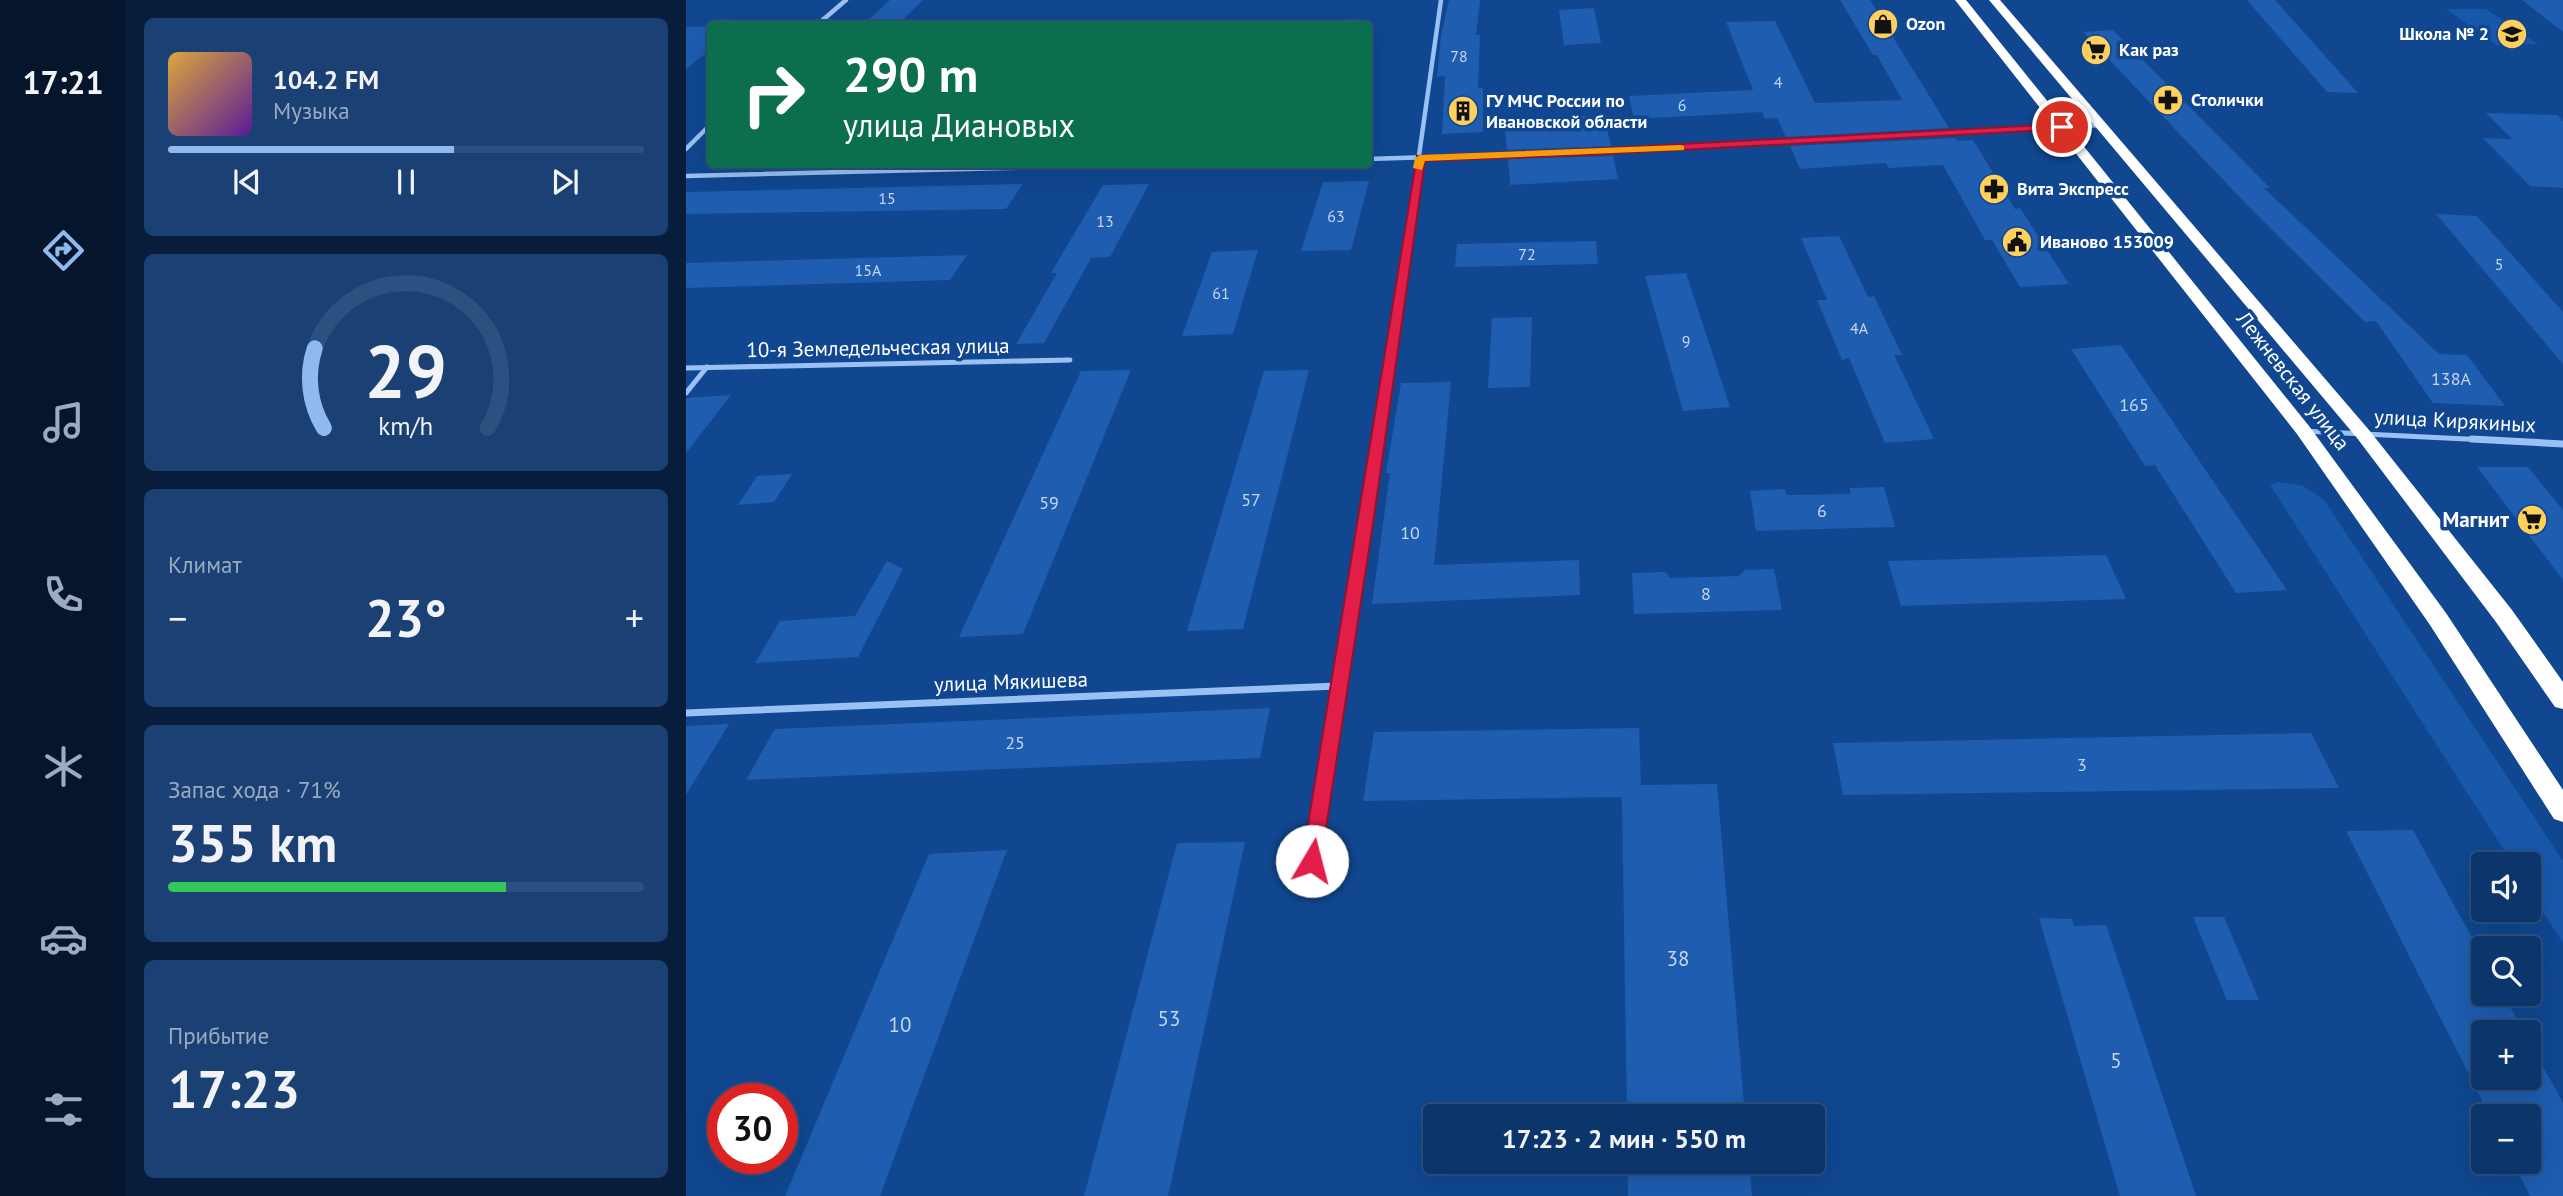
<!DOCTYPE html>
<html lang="ru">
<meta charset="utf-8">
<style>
:root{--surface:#0c356c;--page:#1a4074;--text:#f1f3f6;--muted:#9aabc2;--line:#2c507f;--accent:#90b9f0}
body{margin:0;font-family:"PT Sans",sans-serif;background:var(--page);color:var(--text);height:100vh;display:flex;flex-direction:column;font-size:26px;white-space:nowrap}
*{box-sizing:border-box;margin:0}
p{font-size:23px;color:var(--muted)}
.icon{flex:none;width:38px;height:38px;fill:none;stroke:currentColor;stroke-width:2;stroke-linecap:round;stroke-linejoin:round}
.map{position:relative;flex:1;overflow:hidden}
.drawer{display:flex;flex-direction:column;gap:18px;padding:18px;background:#071d3b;width:560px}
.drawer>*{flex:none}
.banner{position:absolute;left:21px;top:21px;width:665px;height:147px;border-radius:7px;box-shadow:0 7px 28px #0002,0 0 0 2px var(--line);background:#0b6e4f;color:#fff;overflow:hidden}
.controls{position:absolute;left:1785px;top:852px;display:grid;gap:14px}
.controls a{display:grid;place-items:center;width:70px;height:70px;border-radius:7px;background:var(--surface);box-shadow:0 7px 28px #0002,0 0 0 2px var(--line);font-size:35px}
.speed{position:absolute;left:21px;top:1083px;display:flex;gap:14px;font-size:35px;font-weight:700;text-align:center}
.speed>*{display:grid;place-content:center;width:91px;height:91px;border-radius:50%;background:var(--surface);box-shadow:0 7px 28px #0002,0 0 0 2px var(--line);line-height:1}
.speed .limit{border:10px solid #d22;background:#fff;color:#111}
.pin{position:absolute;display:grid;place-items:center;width:60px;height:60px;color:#fff;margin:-30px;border:4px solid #fff;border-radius:50%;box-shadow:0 2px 7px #0007}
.me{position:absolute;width:77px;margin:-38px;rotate:8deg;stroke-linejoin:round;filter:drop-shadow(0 0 5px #0008)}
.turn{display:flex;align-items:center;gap:24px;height:147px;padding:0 21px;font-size:32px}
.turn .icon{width:91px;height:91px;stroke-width:2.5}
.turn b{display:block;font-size:49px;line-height:60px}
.big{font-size:52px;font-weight:700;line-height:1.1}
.drawer .widget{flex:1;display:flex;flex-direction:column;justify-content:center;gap:10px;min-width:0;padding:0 24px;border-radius:10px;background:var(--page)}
.drawer .dial{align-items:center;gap:0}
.dial svg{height:182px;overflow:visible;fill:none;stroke:var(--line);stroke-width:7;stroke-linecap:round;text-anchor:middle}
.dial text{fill:var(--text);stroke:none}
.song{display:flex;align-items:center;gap:21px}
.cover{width:84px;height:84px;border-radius:10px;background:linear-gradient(135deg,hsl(40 70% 55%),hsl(270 70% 35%))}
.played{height:7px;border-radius:4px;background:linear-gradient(90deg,var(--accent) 60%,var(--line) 60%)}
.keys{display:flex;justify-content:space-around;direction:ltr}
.heat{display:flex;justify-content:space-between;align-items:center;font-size:38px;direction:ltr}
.charge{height:10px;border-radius:5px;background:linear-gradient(90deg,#34c759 71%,var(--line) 0)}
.trip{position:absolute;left:737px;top:1104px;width:402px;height:70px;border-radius:7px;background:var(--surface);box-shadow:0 7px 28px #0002,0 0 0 2px var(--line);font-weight:700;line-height:70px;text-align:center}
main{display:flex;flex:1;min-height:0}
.dock{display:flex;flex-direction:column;width:126px;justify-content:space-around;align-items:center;background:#05152b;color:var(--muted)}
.dock .icon{width:49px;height:49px}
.dock .active{color:var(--accent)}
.dock b{font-size:32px;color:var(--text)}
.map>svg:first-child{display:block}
.green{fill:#1858aa}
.building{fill:#1e5db0}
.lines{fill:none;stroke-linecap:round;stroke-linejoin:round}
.street-far3{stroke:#9ac1f3;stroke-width:4.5}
.street-far2{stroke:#9ac1f3;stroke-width:5}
.street-far1{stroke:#9ac1f3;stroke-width:7}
.street{stroke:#9ac1f3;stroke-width:9}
.highway{fill:#fff;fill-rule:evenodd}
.route{fill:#e11d48;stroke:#92132f;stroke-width:2}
.slow{fill:#f59e0b}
.labels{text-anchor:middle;stroke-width:7;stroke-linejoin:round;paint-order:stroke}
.far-number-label{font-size:16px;fill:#c7d6eb}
.far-poi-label{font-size:18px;font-weight:bold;fill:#fff;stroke:#104790;text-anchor:start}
.number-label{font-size:18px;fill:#c7d6eb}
.street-label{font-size:21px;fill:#fff;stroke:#104790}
.poi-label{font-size:21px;font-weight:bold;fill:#fff;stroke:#104790;text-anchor:end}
.near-number-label{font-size:21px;fill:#c7d6eb}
</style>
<main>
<nav class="dock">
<b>17:21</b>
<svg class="icon active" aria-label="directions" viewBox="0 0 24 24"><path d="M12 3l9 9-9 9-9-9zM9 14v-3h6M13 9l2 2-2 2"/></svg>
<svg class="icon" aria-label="music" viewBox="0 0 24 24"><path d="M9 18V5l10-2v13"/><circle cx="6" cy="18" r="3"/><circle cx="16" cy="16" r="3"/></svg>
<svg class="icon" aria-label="phone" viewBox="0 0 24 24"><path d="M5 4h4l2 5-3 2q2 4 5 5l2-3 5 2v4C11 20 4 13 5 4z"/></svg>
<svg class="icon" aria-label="climate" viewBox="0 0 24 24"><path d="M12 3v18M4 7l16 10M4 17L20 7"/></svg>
<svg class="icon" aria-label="car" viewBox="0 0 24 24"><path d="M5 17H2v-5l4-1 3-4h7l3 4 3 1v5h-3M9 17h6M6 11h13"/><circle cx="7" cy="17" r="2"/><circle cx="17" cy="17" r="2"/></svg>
<svg class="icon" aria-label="filters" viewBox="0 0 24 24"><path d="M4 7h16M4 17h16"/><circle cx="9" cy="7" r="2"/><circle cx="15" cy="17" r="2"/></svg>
</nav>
<section class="drawer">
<div class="widget">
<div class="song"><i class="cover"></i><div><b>104.2 FM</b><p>Музыка</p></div></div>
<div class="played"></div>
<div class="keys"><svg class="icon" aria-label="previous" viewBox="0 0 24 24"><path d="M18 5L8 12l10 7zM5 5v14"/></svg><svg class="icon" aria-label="pause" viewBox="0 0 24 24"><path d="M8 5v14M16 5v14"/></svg><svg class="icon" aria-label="next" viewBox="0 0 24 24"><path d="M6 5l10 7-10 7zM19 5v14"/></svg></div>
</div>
<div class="widget dial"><svg viewBox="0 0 100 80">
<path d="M14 69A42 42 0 1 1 86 69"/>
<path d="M14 69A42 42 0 0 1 10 34" stroke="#90b9f0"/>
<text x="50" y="56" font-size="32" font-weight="700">29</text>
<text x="50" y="72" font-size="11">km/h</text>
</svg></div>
<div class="widget"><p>Климат</p>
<div class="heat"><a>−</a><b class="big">23°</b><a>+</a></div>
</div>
<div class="widget"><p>Запас хода · 71%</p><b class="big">355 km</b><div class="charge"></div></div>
<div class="widget"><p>Прибытие</p><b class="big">17:23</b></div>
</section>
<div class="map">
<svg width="1877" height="1196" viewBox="0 0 1877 1196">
<rect width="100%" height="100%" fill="#104790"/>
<g class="green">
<polygon points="1760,9 1800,9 1852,44 1810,45"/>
<polygon points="1592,482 1617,486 1638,500 1877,861 1877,943 1843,890 1843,864 1827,864 1584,485"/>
</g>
<g class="building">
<polygon points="204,0 237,0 212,24 178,24"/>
<polygon points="763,0 794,0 790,35 794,35 792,88 797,88 797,132 756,134 759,76 751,77 755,36"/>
<polygon points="1154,0 1184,0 1263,128 1100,137 1091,118 1079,119 1076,112 948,119 943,96 1067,90 1040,22 1089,21 1129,103 1216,100 1191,55 1187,55"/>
<polygon points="1561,0 1589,0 1672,93 1641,92"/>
<polygon points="1836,0 1877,0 1877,32"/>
<polygon points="908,8 915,43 878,45 873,10"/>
<polygon points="24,26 24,50 0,69 0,27"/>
<polygon points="1427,30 1584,188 1578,188 1753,354 1781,355 1819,406 1747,403 1690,321 1679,322 1562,206 1397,32"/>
<polygon points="1800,113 1871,115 1877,121 1877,188 1844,186 1797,138 1826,139"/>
<polygon points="918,115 925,146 821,150 818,120"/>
<polygon points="1269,138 1271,141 1287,140 1329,209 1334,208 1383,284 1334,287 1306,240 1299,240 1257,165 1202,168 1200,163 1114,169 1104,146"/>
<polygon points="927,156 932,179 824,185 822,159"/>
<polygon points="683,181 665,250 615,251 637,182"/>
<polygon points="337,184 320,209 0,214 0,192"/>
<polygon points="463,184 424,257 405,258 358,343 330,344 371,273 365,273 417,185"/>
<polygon points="1750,214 1791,216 1877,312 1877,364"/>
<polygon points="1153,236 1182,297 1188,296 1216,355 1208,355 1248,439 1199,443 1163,358 1156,360 1131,300 1141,300 1115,238"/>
<polygon points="910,241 912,264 769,267 771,244"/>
<polygon points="572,250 547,334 496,336 526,252"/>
<polygon points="281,255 264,280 0,288 0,263"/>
<polygon points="1000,273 1044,407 997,411 959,276"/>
<polygon points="846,317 844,387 802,388 806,318"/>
<polygon points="1435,345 1533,490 1601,590 1550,593 1469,465 1459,466 1385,349"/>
<polygon points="445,370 337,634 273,637 395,371"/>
<polygon points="623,370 557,629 501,631 578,371"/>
<polygon points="765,382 748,565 893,560 894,595 686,604 704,473 700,473 715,383"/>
<polygon points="45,395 0,453 0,398"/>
<polygon points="1791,467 1842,467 1877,510 1877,580"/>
<polygon points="106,474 88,502 52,505 71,476"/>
<polygon points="1198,487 1209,527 1070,531 1064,491 1099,489 1101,495 1165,494 1163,488"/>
<polygon points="1420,555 1440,599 1215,606 1202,561"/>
<polygon points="201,561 217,569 172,657 69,663 94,621 169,616"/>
<polygon points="1088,569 1096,610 948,614 946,573 980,572 984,578 1053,576 1059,570"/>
<polygon points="584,708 574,758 60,780 89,729"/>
<polygon points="43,724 0,795 0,726"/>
<polygon points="953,728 955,785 1031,784 1059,1116 941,1116 936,797 677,801 688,732"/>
<polygon points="1625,733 1653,788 1157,795 1147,743"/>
<polygon points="1727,830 1797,958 1797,994 1817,994 1838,1032 1797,1032 1797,1078 1843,1078 1843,1041 1877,1103 1877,1196 1844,1196 1827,1162 1843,1162 1843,1116 1804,1116 1660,831"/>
<polygon points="559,842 482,1196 398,1196 491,843"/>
<polygon points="321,850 194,1196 99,1196 243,854"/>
<polygon points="1507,917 1538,917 1573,1000 1541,1000"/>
<polygon points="1353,918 1386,919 1388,926 1420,925 1510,1196 1434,1196"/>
<polygon points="942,1162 1063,1162 1066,1196 942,1196"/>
</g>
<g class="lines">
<g class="street-far3">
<polyline points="132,24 160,0"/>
<polyline points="0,149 24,125"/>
<polyline points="682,159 902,152 1416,125"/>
<polyline points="0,176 483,164"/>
<polyline points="728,191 755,0"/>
</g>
<g class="street-far2">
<polyline points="0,368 384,360"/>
<polyline points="0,393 21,367"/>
<polyline points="1617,431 1821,441"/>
<polyline points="692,441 728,190"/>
</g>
<g class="street-far1">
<polyline points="1786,439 1877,444"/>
<polyline points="0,713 652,686"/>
<polyline points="641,768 692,439"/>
</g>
<polyline class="street" points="626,861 641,767"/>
<g class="highway">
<polygon points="1269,0 1280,0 1623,426 1760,613 1877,790 1877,822 1868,819 1744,625 1611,434"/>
<polygon points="1303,0 1314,0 1683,430 1826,610 1877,682 1877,709 1869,707 1810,622 1671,438"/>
</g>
</g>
<polygon class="route" points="1376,124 1379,125 1379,129 902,155 739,161 688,517 635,861 632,867 626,870 619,867 616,861 731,156 902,149"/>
<polygon class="slow" points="994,145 998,146 998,150 739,161 736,170 727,168 729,158 734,155"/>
<defs>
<g id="shop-disc" transform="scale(1.575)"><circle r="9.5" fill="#ffd15c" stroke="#104790"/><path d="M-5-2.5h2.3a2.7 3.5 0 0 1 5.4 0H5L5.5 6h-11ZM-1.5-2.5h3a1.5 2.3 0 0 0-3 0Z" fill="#111"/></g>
<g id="school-disc" transform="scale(1.575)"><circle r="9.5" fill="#ffd15c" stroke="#104790"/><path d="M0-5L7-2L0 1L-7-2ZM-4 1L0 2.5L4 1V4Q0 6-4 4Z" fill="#111"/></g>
<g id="supermarket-disc" transform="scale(1.575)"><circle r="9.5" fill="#ffd15c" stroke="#104790"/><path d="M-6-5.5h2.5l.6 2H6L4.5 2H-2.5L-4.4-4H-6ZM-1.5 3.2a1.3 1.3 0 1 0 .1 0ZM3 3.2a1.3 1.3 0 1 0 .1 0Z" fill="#111"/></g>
<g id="pharmacy-disc" transform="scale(1.575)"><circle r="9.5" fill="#ffd15c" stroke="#104790"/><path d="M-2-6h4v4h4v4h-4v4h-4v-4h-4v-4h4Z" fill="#111"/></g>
<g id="building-disc" transform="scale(1.575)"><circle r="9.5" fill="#ffd15c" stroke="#104790"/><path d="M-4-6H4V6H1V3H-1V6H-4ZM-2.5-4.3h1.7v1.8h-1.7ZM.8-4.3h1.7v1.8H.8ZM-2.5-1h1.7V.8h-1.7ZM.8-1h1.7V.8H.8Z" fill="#111"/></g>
<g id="civic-disc" transform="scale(1.575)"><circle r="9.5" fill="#ffd15c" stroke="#104790"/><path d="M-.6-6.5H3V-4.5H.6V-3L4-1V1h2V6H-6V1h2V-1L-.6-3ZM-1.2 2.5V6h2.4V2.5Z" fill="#111"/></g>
</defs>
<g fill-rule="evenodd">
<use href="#shop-disc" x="1197" y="24"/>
<use href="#school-disc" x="1826" y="34"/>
<use href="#supermarket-disc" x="1410" y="50"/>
<use href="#pharmacy-disc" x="1482" y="100"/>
<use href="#building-disc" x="777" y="111"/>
<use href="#pharmacy-disc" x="1308" y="189"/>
<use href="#civic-disc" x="1331" y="242"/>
<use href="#supermarket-disc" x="1846" y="520"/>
</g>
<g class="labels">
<g class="far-number-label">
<text x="773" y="62">78</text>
<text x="1092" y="88">4</text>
<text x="996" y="111">6</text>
<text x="201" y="204">15</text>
<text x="650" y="222">63</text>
<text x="419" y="227">13</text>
<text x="841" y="260">72</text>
<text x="1813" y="270">5</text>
<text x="182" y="276">15А</text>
<text x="535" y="299">61</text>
<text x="1173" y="334">4А</text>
<text x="1000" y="347">9</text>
</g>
<g class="far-poi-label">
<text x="1220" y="30">Ozon</text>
<text x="1803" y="40" text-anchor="end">Школа № 2</text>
<text x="1433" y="56">Как раз</text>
<text x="1505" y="106">Столички</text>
<text x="800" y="107">ГУ МЧС России по<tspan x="800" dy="21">Ивановской области</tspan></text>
<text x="1331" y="195">Вита Экспресс</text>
<text x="1354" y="248">Иваново 153009</text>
</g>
<g class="number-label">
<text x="1765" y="385">138А</text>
<text x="1448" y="411">165</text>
<text x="565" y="506">57</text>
<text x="363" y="509">59</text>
<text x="1136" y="517">6</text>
<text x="724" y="539">10</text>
<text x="1020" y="600">8</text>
<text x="329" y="749">25</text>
<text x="1396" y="771">3</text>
</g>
<g class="street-label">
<text transform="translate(192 348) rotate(-1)" y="7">10-я Земледельческая улица</text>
<text transform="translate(1607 381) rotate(52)" y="7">Лежневская улица</text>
<text transform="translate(1769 421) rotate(3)" y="7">улица Кирякиных</text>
<text transform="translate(325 682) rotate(-2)" y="7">улица Мякишева</text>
</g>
<g class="poi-label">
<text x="1823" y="527">Магнит</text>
</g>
<g class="near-number-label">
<text x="992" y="966">38</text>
<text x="483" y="1026">53</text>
<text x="214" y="1032">10</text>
<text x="1430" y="1068">5</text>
</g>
</g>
</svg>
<div class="controls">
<a><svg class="icon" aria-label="sound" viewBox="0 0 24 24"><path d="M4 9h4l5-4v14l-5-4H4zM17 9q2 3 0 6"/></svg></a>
<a><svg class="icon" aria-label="search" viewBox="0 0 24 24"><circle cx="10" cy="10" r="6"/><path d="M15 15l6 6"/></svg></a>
<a>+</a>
<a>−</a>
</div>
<div class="speed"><div class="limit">30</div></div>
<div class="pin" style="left:1376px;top:127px;background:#d93025"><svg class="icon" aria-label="arrive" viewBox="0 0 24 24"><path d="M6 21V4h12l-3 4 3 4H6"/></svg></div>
<svg class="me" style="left:626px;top:861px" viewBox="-20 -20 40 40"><circle r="19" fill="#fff"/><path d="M0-13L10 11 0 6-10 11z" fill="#e11d48"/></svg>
<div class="trip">17:23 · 2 мин · 550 m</div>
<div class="banner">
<div class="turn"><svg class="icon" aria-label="right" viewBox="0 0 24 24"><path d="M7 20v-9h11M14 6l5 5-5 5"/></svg><div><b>290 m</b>улица Диановых</div></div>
</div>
</div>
</main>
